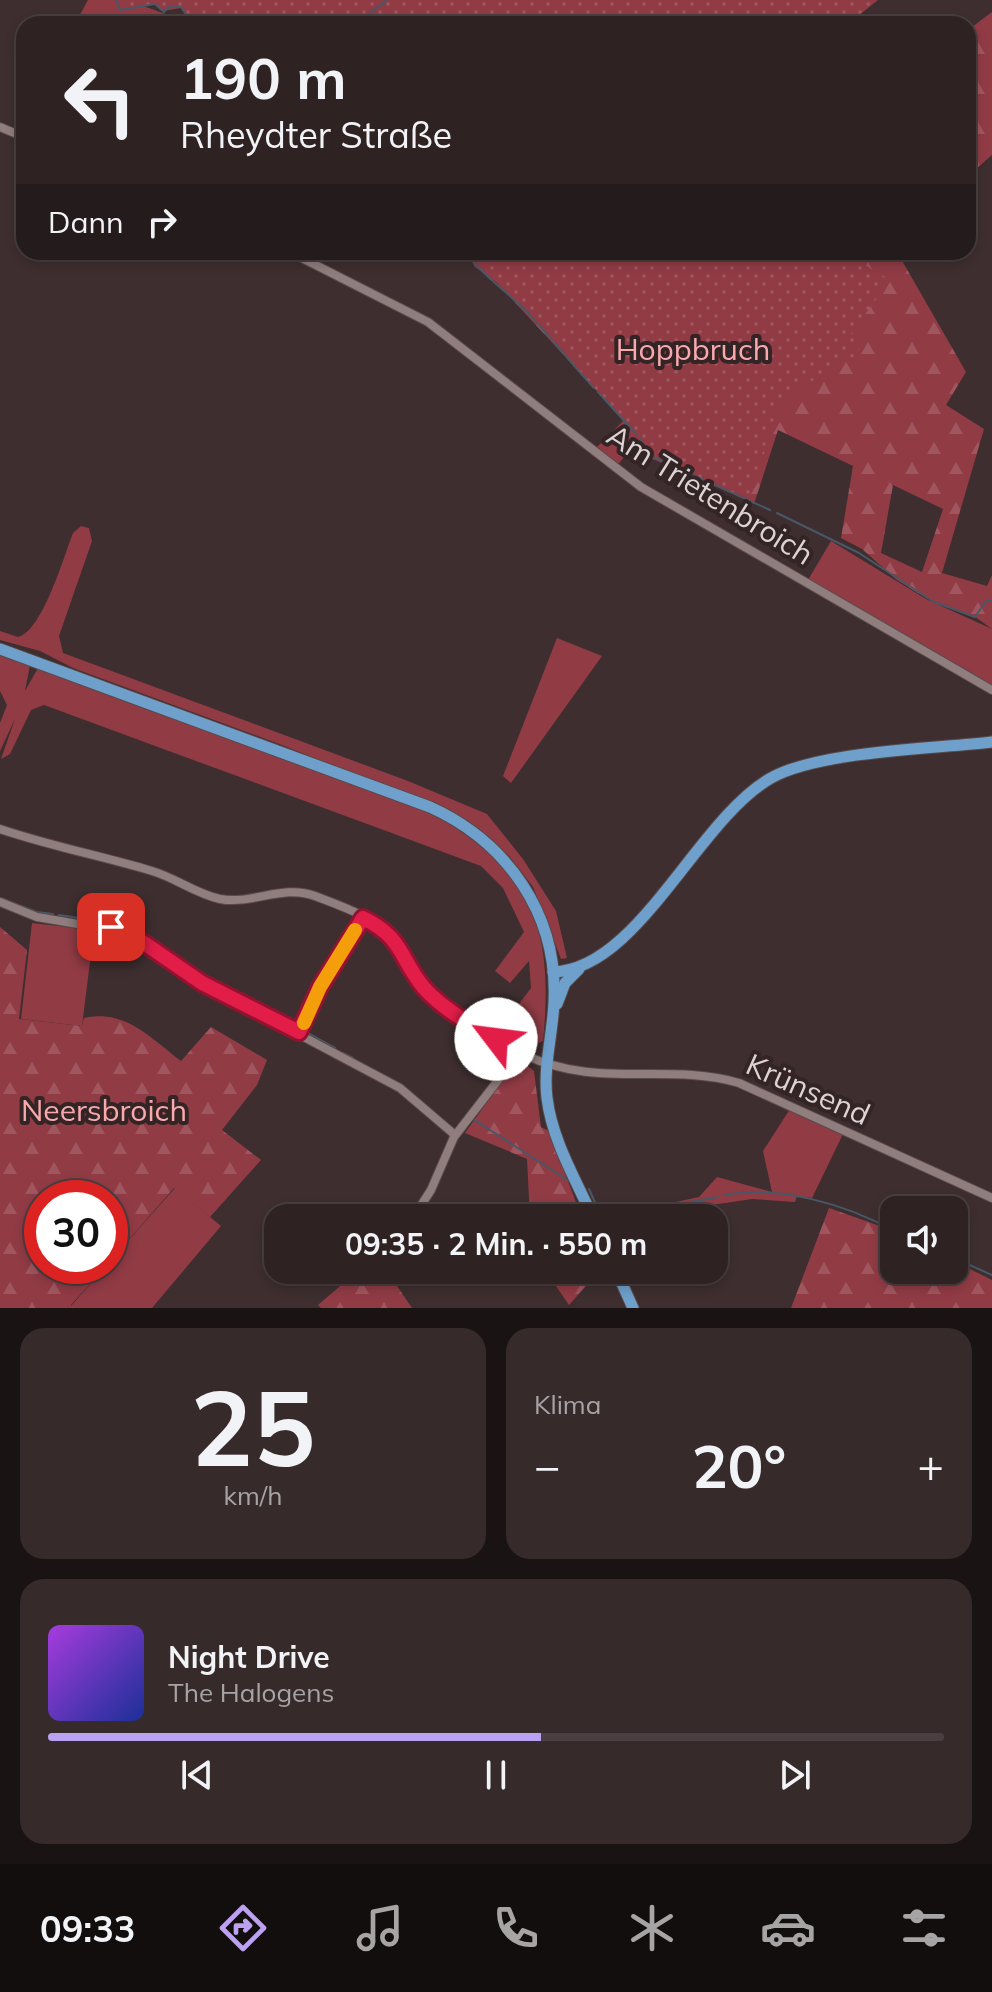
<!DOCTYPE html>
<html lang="de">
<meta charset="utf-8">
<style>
:root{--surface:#2e2223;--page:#362a2b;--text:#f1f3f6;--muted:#a7a4a6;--line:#493f41;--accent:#bca0f2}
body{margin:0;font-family:Mulish,sans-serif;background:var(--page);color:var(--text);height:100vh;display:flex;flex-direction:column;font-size:30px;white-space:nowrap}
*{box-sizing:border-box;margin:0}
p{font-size:26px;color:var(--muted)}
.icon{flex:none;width:44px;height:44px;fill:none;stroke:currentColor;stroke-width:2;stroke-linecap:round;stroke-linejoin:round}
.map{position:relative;height:1308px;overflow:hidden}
.drawer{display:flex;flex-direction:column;gap:20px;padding:20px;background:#191313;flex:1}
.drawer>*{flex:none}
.hud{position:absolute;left:16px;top:16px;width:960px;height:244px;border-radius:24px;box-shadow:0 4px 12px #0003,0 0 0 2px var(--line);background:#2e2223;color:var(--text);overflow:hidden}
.fabs{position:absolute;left:880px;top:1196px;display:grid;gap:16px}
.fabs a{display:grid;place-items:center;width:88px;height:88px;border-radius:16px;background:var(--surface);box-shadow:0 4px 12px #0003,0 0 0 2px var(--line);font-size:40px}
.speed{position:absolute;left:24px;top:1180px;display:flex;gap:16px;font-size:40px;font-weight:700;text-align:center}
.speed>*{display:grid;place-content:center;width:104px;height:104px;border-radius:50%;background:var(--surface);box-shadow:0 4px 12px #0003,0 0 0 2px var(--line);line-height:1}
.speed .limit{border:12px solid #d22;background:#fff;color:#111}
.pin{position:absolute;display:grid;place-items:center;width:68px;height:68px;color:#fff;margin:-34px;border-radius:16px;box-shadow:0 4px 12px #0006}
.me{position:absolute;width:88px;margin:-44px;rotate:300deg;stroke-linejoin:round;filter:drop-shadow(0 0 6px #0008)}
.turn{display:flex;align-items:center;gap:28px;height:168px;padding:0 32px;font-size:36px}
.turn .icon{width:104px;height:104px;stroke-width:2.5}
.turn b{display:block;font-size:56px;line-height:68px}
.then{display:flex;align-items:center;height:76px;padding:0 32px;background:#0003;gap:16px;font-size:30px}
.big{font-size:60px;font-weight:700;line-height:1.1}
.drawer .widget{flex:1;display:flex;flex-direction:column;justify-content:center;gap:12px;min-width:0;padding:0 28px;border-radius:24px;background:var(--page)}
.drawer .dial{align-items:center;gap:0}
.dial b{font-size:104px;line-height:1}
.song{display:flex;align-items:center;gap:24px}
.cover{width:96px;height:96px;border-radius:12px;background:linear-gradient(135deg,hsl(280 70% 55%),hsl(230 70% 35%))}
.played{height:8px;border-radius:4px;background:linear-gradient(90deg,var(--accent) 55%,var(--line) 55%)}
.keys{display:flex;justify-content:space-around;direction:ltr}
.heat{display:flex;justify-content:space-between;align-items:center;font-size:44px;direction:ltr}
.drawer .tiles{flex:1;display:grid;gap:20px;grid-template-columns:1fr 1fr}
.widget:last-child{grid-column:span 2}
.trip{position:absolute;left:264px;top:1204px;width:464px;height:80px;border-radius:24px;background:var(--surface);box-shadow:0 4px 12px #0003,0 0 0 2px var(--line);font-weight:700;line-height:80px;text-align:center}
.dock{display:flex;height:128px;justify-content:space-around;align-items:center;background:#120e0e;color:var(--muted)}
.dock .icon{width:56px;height:56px}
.dock .active{color:var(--accent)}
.dock b{font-size:36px;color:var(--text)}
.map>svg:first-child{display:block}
.grass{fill:#913b45}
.forest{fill:url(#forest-firs);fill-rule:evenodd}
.park{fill:url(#park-dots)}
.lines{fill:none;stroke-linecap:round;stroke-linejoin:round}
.stream{stroke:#485867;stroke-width:2}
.minor-casing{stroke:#584b4c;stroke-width:10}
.major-casing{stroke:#584b4c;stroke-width:13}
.minor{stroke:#907d7e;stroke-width:8}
.major{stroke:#6ea0cb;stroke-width:11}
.route-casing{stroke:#92132f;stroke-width:20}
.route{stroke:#e11d48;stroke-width:14}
.slow{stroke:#f59e0b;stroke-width:14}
.labels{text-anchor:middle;stroke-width:8;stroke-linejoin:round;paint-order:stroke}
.park-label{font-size:30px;fill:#f9a8ad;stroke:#332425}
.street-label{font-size:30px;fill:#ded3d4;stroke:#332425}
</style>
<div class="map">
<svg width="992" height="1308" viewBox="0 0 992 1308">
<defs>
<pattern id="forest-firs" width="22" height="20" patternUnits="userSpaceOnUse" patternTransform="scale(2)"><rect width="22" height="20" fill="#913b45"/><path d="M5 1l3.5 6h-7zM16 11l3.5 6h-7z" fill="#a0565f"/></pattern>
<pattern id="park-dots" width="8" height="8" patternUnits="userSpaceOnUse" patternTransform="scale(2)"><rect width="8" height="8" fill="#913b45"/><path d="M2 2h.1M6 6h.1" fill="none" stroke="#a0565f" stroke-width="1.8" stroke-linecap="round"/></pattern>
</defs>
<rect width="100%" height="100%" fill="#3e2e2f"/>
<g class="grass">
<polygon points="88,0 126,0 180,19 179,24 75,24"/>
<polygon points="624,420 640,437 616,467 594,450"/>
<path d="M81,526l8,2 3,13 -33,95 4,17 345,128 79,33 36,45 33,52 11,47 -6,1 -28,-72 -24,-31 -42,-36 -185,-75 -209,-77 -33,-17 -40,-11v-9l18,6c24,-5 46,-81 55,-104z"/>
<polygon points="831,541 926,599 992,629 992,685 808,580"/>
<polygon points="557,638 602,656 511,783 503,776"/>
<path d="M0,654l30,11 -5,26 13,-23 386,141c106,58 131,114 119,232l-14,6 -33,-13 35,-46 -2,-27 -19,22 -15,-12 29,-39 -21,-44 -22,-22 -437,-161 -13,5 -21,44 -9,5 14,-40 -15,32v-28l7,-18 -7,-14z"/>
<polygon points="32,923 94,930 82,1026 21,1019"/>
<polygon points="790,1109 843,1134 812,1198 797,1196 795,1202 752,1199 625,1218 602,1218 699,1197 717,1177 772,1192 763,1151"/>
<polygon points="175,1188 221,1226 152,1308 74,1308 71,1306 106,1266 110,1266 110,1261"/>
</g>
<g class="forest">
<polygon points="992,12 992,155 968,176 968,30"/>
<path d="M467,252h430l69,120 -20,33 38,24 -42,144 45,13 5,-11v54l-18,-13 -48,-18 -29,-18 -35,-31 -21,-11 12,-72 -75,-36 -24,74 -81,-39 -33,-28 -144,-155 -21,-15zM893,485l50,24 -21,63 -41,-19z"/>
<path d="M0,927l27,23 -8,69 63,7 2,-8c42,-9 66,20 97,43l30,-34 56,33 -10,25 -35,45 39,30 -51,57 -36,-29 -64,73v-63h-68v68h64l-35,39 3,3h-74z"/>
<polygon points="522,1061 534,1071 541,1127 549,1131 582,1218 530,1218 527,1159 465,1133 515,1063"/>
<polygon points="829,1208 894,1231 894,1270 954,1270 954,1261 992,1280 992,1308 791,1308"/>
<polygon points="359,1270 386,1270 412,1308 321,1308 318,1305"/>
<polygon points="545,1270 600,1270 569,1305"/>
</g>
<g class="park">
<polygon points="117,0 878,0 848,24 219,24 215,20 207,23 197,16 190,20 181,8 163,11 155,4 122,10"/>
<polygon points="472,252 865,252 858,261 890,280 851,334 861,352 780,400 747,500 648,457 631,429"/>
</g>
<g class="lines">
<g class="stream">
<polyline points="116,0 120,10 155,4 164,12 169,7 181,7 190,20 198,16 218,24"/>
<polyline points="235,24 242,21 246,24"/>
<polyline points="356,24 387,0"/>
<path d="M466,252c15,22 39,38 58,57 24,25 46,53 70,79"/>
<polyline points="598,392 637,435"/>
<polyline points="640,439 649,455 770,510"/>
<polyline points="777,513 859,553 934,602 975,617 986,601 992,600"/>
<polyline points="0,898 37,912 53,914"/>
<polyline points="59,915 86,919"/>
<polyline points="91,919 99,920"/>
<polyline points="103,921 120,925"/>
<polyline points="125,928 132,932"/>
<polyline points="135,933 145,940"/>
<polyline points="149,942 159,949"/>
<polyline points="162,951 172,958"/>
<polyline points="200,977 220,988"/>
<polyline points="278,1019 298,1028"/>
<polyline points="304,1031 335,1048"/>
<polyline points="343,1053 353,1058"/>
<polyline points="473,1119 569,1181"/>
<polyline points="589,1189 602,1218"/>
<path d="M724,1195c55,-10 122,9 170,36"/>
<polyline points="606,1217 718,1197"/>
<polyline points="954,1258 992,1275"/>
<polyline points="610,1270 621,1294"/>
</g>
<g class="minor-casing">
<g id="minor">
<polyline points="0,127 24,137"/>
<polyline points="290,252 428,322 641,487 992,690"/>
<path d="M0,829c50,17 102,27 152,42 24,7 44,23 68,28 32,6 63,-15 95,-3 26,10 62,22 80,44 15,16 20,39 37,55 25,25 59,43 91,59 75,36 143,8 216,29l253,115"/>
<polyline points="0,902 37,917 124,932 202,983 400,1088 455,1135"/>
<polyline points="299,1032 320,987 363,918"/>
<polyline points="413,1218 431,1190 454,1137 520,1052"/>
</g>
</g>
<g class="major-casing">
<g id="major">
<path d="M0,649l430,158c77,35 128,107 124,194 -1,32 -11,65 -7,97 5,42 29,82 46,120"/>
<path d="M553,972c85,-2 144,-152 218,-194 48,-27 162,-29 221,-36"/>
<polyline points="557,1004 565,983 579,969"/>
<polyline points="616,1270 633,1308"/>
</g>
</g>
<use href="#minor" class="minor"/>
<use href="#major" class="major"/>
</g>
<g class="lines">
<g class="route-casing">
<path id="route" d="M111,927l33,16 58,40 97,49 21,-45 43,-69c41,20 36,40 61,70 20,22 46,36 72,51"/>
</g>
<use href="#route" class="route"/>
<polyline class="slow" points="304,1023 320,987 355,930"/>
</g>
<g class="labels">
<g class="park-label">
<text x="693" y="360">Hoppbruch</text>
<text x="104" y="1121">Neersbroich</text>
</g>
<g class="street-label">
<text transform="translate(710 495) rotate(32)" y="10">Am Trietenbroich</text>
<text transform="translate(808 1090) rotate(24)" y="10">Krünsend</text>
</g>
</g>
</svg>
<div class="fabs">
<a><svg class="icon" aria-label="sound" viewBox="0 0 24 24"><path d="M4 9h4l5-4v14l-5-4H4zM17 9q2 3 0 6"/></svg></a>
</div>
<div class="speed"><div class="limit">30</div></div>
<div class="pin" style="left:111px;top:927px;background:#d93025"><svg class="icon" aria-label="arrive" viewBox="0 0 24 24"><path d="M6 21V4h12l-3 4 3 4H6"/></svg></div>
<svg class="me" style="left:496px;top:1039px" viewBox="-20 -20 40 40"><circle r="19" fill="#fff"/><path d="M0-13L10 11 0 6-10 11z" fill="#e11d48"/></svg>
<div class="trip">09:35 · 2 Min. · 550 m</div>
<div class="hud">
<div class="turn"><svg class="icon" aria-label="left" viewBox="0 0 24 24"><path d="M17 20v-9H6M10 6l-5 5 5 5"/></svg><div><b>190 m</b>Rheydter Straße</div></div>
<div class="then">Dann<svg class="icon" aria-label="right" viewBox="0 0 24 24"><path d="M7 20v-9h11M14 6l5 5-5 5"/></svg></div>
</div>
</div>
<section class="drawer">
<div class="tiles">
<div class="widget dial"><b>25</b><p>km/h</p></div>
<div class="widget"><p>Klima</p>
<div class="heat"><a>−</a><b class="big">20°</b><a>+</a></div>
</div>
<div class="widget">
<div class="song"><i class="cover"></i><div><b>Night Drive</b><p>The Halogens</p></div></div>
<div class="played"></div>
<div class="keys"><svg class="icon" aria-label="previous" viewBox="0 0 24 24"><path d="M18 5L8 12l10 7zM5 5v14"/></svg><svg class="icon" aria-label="pause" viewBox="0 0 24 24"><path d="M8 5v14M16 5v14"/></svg><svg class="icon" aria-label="next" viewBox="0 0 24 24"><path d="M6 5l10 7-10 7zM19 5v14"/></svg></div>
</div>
</div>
</section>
<nav class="dock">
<b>09:33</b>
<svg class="icon active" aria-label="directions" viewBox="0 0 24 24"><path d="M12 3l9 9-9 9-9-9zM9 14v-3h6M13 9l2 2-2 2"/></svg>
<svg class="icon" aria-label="music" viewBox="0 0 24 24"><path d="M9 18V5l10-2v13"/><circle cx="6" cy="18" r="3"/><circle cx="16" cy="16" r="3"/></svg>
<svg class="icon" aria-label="phone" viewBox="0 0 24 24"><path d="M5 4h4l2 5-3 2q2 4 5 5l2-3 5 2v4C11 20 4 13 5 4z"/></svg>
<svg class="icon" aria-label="climate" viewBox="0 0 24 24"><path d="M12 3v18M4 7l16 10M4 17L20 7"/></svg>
<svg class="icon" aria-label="car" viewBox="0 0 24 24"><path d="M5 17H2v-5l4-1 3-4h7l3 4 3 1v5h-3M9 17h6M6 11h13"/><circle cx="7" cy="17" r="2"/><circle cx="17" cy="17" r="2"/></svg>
<svg class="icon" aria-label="filters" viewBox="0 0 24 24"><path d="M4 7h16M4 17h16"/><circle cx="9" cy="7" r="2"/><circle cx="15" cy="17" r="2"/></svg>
</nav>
